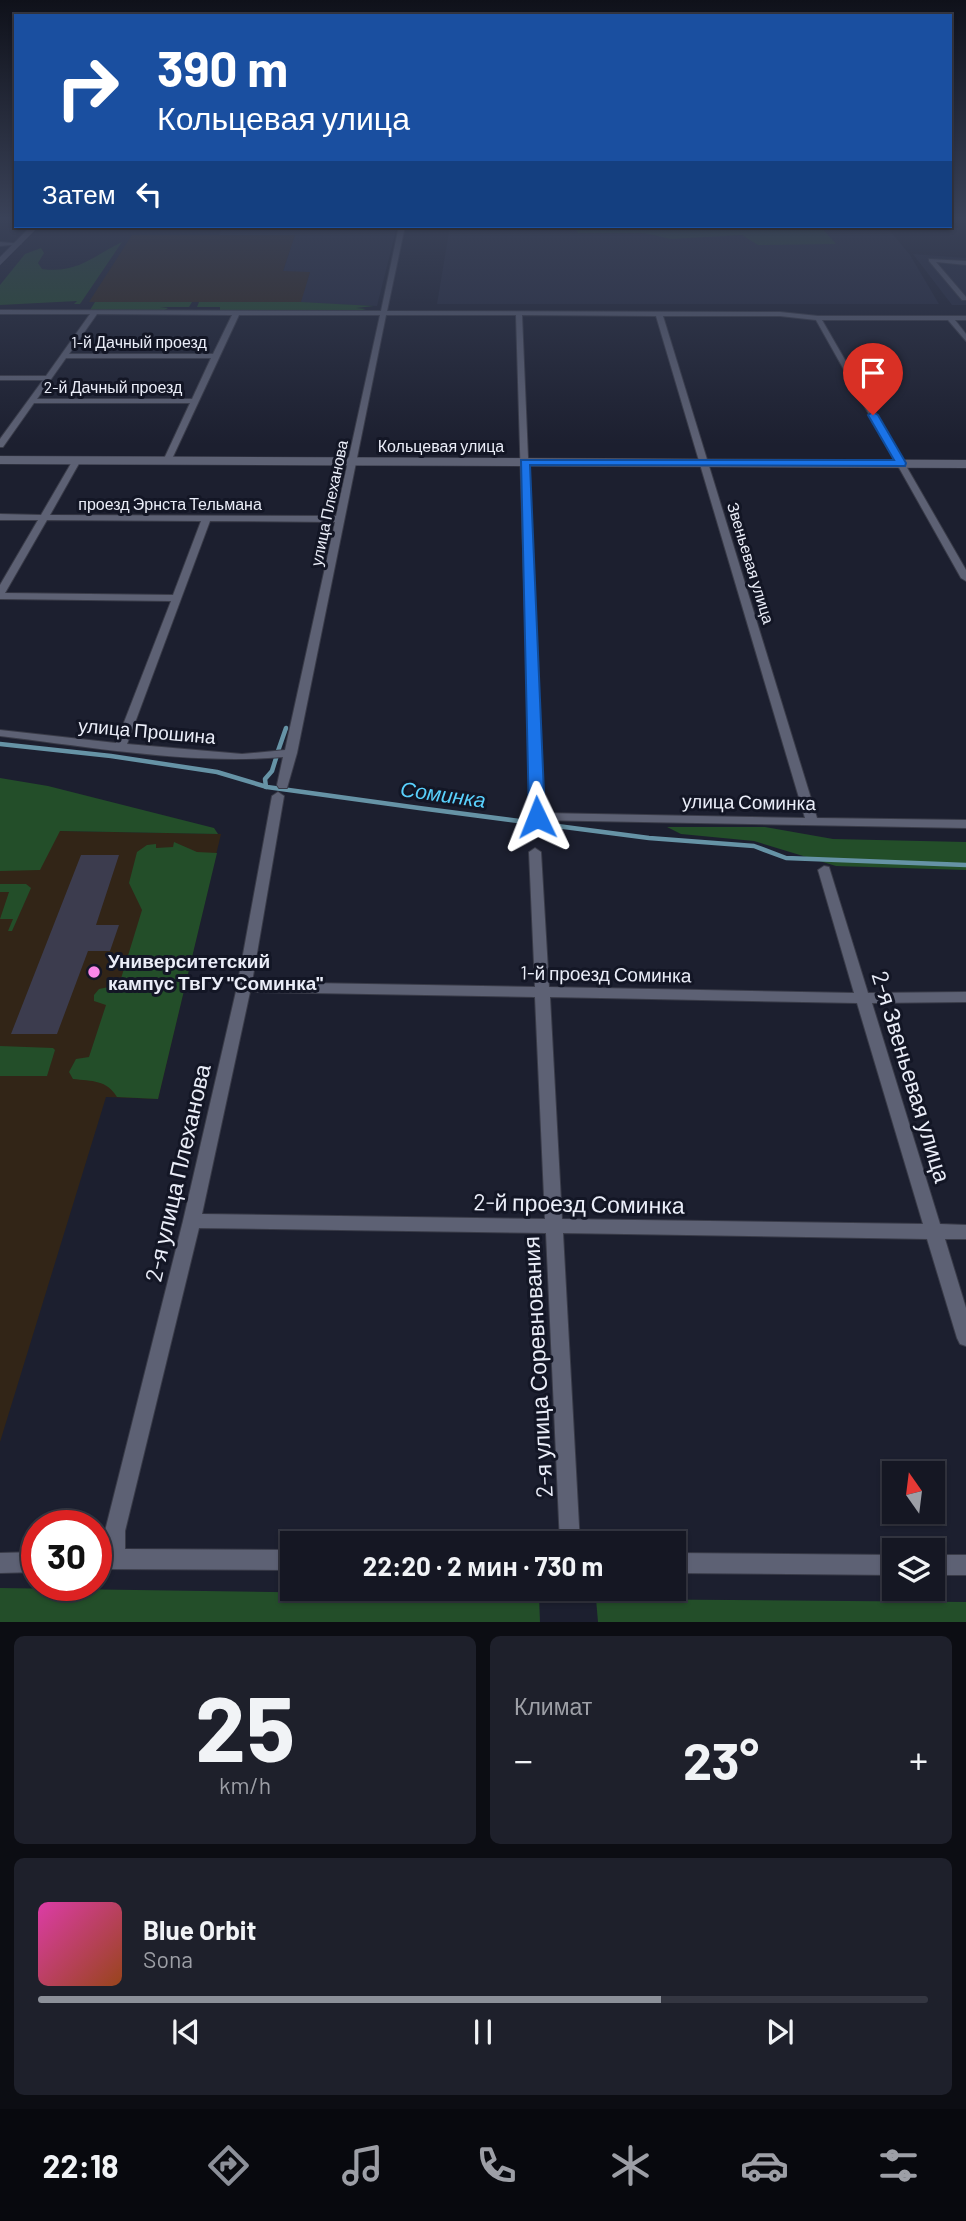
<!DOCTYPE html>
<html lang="ru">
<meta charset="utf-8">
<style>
:root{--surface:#151723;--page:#1e202b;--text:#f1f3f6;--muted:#9d9fa6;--line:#343641;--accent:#8c9099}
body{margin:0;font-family:Barlow,sans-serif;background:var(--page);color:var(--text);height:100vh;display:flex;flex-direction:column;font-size:26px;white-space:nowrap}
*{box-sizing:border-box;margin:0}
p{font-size:23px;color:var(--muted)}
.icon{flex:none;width:38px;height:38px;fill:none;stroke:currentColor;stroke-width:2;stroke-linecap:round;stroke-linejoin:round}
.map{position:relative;height:1622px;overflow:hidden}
.sheet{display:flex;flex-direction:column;gap:14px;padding:14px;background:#0c0d13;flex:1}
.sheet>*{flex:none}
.banner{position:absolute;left:14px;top:14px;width:938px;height:214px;border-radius:0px;box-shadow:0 2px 5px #0004,0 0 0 2px var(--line);background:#1a4fa0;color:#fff;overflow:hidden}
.needle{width:46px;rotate:346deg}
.controls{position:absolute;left:882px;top:1461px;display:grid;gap:14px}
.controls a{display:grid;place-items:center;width:63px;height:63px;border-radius:0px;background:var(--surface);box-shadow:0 2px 5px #0004,0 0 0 2px var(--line);font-size:35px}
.speed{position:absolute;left:21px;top:1510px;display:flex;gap:14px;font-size:35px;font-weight:700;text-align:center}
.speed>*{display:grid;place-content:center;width:91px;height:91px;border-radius:50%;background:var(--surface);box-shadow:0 2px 5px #0004,0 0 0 2px var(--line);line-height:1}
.speed .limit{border:10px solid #d22;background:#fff;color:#111}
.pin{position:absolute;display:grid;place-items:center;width:60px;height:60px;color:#fff;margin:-72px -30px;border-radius:50% 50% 50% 0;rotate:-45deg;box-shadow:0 0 7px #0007}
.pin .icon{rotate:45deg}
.me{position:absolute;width:77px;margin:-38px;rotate:358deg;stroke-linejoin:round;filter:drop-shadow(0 0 5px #0008)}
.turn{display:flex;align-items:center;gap:24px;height:147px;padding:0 28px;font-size:32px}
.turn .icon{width:91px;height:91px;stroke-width:2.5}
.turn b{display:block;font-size:49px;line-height:60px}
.then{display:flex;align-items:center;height:66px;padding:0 28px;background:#0003;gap:14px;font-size:26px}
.big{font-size:52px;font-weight:700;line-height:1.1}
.sheet .widget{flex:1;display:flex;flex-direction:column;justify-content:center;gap:10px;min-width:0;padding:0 24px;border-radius:10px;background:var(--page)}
.sheet .dial{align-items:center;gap:0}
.dial b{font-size:91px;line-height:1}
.song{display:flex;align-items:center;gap:21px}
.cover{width:84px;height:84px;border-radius:10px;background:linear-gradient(135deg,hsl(320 70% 55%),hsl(20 70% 35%))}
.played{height:7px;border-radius:4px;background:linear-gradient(90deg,var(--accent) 70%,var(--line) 70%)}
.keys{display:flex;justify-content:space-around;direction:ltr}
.heat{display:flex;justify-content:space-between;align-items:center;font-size:38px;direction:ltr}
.sheet .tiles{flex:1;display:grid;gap:14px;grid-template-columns:1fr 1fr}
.widget:last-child{grid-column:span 2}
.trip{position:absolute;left:280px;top:1531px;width:406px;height:70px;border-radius:0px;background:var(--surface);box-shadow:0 2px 5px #0004,0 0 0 2px var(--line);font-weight:700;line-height:70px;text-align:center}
.tabs{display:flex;height:112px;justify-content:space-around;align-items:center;background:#08090e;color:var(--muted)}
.tabs .icon{width:49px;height:49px}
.tabs .selected{color:var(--accent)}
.tabs b{font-size:32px;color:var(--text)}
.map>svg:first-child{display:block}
.built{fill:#25293e}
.education{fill:#322517}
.green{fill:#234e29}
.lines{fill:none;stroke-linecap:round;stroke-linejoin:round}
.stream{stroke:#6693a6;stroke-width:4.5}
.building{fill:#3c3c4e}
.street-casing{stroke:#393b48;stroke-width:2}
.secondary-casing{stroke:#393b48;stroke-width:1}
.street{fill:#5d6174;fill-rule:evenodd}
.secondary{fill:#5d6174;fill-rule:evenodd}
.route{fill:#1a73e8;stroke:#114b97;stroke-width:2}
.poi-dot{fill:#fa87e8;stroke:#131625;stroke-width:2.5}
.labels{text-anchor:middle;stroke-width:6;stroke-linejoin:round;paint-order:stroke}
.far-street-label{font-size:16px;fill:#eaedf8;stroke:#131625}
.street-label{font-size:19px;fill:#eaedf8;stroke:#131625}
.poi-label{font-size:19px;font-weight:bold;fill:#eaedf8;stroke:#131625;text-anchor:start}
.water-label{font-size:21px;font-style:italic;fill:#59d1fd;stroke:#131625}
.near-street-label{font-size:23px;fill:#eaedf8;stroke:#131625}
</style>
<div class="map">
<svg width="966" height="1623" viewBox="0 0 966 1623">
<rect width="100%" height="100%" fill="#1c1f2f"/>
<g class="built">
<polygon points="223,226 397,226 377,306 300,303 310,272 283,272 295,235 219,235"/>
<polygon points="450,226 886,226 910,255 939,304 437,304"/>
<polygon points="913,254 966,258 966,305 952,305"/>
</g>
<g class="education">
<polygon points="132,235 295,235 283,271 310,272 301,302 89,302"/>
<polygon points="0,826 60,831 221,834 158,1099 106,1097 0,1442"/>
</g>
<g class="green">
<polygon points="574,226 820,226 836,244 758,245 742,235 671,239 644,233 578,233"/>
<path d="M122,242l-42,62h-6l3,-3 -77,4v-20l25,-31 16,-6 3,5 -6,10 4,6c35,5 51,-13 80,-27z"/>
<polygon points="95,302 192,302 189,307 160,307 168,308 163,311 92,311 90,310"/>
<polygon points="199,302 300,302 374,306 356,308 366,309 359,311 220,311 220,307 197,307"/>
<polygon points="0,778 48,786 214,828 218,834 60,831 40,870 0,871"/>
<polygon points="667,827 765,827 833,839 966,842 966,870 836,866 754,841 681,834"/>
<path d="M174,842l23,10 20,1 -59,246 -41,-2c-10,-17 -25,-16 -44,-18l-4,-7 7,-13 13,-2 17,-52 -12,-4v-6l5,-6 20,-4 23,-75 -13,-27 8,-31 10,-7 9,-1v4l17,-1z"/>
<polygon points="0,884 26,884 31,888 12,931 8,931 13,919 0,919 9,892 0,892"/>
<polygon points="0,1046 53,1048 55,1050 47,1076 0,1076"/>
<polygon points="0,1588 539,1596 540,1622 0,1622"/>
<polygon points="596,1599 966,1602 966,1622 598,1622"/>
</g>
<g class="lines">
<g class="stream">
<polyline points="0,744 111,756 217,772 267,787 419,808 649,838 754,846 786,858 966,865"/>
<polyline points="278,751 286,728"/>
<polyline points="266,787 265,779 272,771 277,755"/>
</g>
</g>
<polygon class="building" points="81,855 119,855 96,925 119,925 110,951 88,951 57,1034 11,1034"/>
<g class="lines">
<g class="street-casing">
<g id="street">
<path d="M399,226h6l-18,85 393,1 38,4h148v4h-11l11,14v7l-18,-21h-126l144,250v11l-5,-3 -145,-258 -36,-4h-117l154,502 149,2v8l-433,-8 -2,-3 -15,-502h-130l-89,438 -10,35h-8l-2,-3 6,-28c-91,8 -192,-10 -283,-21v-6l116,13 55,-142 -171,-2v-14l38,-65h-38v-6l41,1 32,-55 4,-2 4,2 -31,55 286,1 44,-201h-141l-68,146 -4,2 -4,-2 27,-58h-156l-31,44h-3v-8l43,-59h-43v-4h46l44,-62h-90v-4l381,1zM97,314l135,1 -19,39h-144zM522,315l134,1 149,502 -262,-5zM66,358h145l-19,41h-155zM47,520l154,1 -28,74 -168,-2zM210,521l125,1 -50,228 -43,4 -115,-10z"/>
<polygon points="0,242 21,244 0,246"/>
<polygon points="929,259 966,261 966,265 936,262 966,297 966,300 962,300 929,261"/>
<path d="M278,792l6,4 -32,186 283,5 -6,-135 6,-4 6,4 8,135 305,6 -36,-123 6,-4 5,1 39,126 98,-1v10l-94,1 68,221 26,1v14h-21l21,69v38l-6,-2 -3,-6 -30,-99 -364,-6 17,311h-20l-14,-311 -347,-5 -74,303v18l167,1v20l-196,-1v-20h9v-18l78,-310 54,-234 35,-191zM250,992l285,5 10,222 -343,-5zM550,997l307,6 66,221 -361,-5z"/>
<polygon points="37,1552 37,1572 0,1573 0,1553"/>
<polygon points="674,1553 894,1555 894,1575 674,1573"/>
<rect x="933" y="1555" width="33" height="20"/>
</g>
</g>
<g class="secondary-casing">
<g id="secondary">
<polygon points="31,226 39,226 0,265 0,257"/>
<polygon points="0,456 966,460 966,468 0,464"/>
</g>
</g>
<use href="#street" class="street"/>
<use href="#secondary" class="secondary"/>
</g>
<linearGradient id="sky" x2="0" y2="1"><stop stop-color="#0f111a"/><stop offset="0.49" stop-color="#3a4258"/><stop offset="1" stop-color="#3a4258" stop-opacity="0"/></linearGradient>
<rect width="966" height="445" fill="url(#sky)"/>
<polygon class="route" points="873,412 878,415 906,463 905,466 530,465 545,817 543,821 531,821 529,817 521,460 894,460 868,415"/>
<circle class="poi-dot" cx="94" cy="972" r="7"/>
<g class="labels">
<g class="far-street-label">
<text x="139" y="348">1-й Дачный проезд</text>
<text x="113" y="393">2-й Дачный проезд</text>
<text x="441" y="452">Кольцевая улица</text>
<text transform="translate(329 503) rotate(-78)" y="6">улица Плеханова</text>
<text x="170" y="510">проезд Эрнста Тельмана</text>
<text transform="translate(751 563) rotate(73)" y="6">Звеньевая улица</text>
</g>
<g class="street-label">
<text transform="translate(147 731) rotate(5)" y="7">улица Прошина</text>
<text transform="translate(749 802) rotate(1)" y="7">улица Соминка</text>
<text transform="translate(606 974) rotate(1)" y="7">1-й проезд Соминка</text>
</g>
<g class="poi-label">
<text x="108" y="968">Университетский<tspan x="108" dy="22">кампус ТвГУ "Соминка"</tspan></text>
</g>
<g class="water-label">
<text transform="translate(443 795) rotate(8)" y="7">Соминка</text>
</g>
<g class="near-street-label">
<text transform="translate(911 1077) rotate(73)" y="8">2-я Звеньевая улица</text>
<text transform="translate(178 1173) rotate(-77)" y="8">2-я улица Плеханова</text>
<text transform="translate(579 1204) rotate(1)" y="8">2-й проезд Соминка</text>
<text transform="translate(538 1367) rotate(-93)" y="8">2-я улица Соревнования</text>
</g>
</g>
</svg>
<div class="controls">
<a><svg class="needle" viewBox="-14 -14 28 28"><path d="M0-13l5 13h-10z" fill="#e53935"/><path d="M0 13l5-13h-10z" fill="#9d9fa6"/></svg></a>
<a><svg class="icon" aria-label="layers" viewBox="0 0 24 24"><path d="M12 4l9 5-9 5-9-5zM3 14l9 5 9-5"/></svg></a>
</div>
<div class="speed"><div class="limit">30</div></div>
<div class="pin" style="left:873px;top:415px;background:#d93025"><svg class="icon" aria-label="arrive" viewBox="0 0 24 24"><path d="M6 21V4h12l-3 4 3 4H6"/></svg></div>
<svg class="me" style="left:537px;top:817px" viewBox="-20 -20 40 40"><path d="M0-17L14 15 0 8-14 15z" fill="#1a73e8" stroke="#fff" stroke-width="4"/></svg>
<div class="trip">22:20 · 2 мин · 730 m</div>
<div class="banner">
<div class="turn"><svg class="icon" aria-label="right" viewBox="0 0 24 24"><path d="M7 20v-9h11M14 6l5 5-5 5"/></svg><div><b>390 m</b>Кольцевая улица</div></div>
<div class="then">Затем<svg class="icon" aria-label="left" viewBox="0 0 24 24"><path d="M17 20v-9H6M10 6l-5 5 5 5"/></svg></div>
</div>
</div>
<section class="sheet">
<div class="tiles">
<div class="widget dial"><b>25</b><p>km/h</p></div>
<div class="widget"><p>Климат</p>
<div class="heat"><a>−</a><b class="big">23°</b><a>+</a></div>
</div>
<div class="widget">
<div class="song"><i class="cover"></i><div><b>Blue Orbit</b><p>Sona</p></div></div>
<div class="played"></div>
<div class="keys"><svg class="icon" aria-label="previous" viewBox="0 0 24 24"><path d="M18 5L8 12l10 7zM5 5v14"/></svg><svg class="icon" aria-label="pause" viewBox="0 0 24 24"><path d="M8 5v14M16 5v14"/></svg><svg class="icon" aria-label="next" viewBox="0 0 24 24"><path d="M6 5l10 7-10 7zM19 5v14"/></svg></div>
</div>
</div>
</section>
<nav class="tabs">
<b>22:18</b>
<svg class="icon selected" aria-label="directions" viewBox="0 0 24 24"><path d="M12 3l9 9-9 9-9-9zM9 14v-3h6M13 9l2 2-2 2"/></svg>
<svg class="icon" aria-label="music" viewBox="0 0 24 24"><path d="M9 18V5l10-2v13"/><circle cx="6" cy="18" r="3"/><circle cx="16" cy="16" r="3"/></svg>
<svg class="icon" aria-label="phone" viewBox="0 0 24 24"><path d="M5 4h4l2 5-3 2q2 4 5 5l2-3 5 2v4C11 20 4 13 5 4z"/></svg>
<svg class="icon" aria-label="climate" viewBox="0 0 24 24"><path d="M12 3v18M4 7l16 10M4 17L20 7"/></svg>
<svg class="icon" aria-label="car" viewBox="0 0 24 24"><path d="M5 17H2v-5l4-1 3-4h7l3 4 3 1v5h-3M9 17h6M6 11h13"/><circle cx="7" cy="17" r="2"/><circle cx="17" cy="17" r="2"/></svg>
<svg class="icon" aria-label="filters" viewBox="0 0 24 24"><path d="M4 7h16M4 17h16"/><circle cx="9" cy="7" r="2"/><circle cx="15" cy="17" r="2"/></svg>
</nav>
